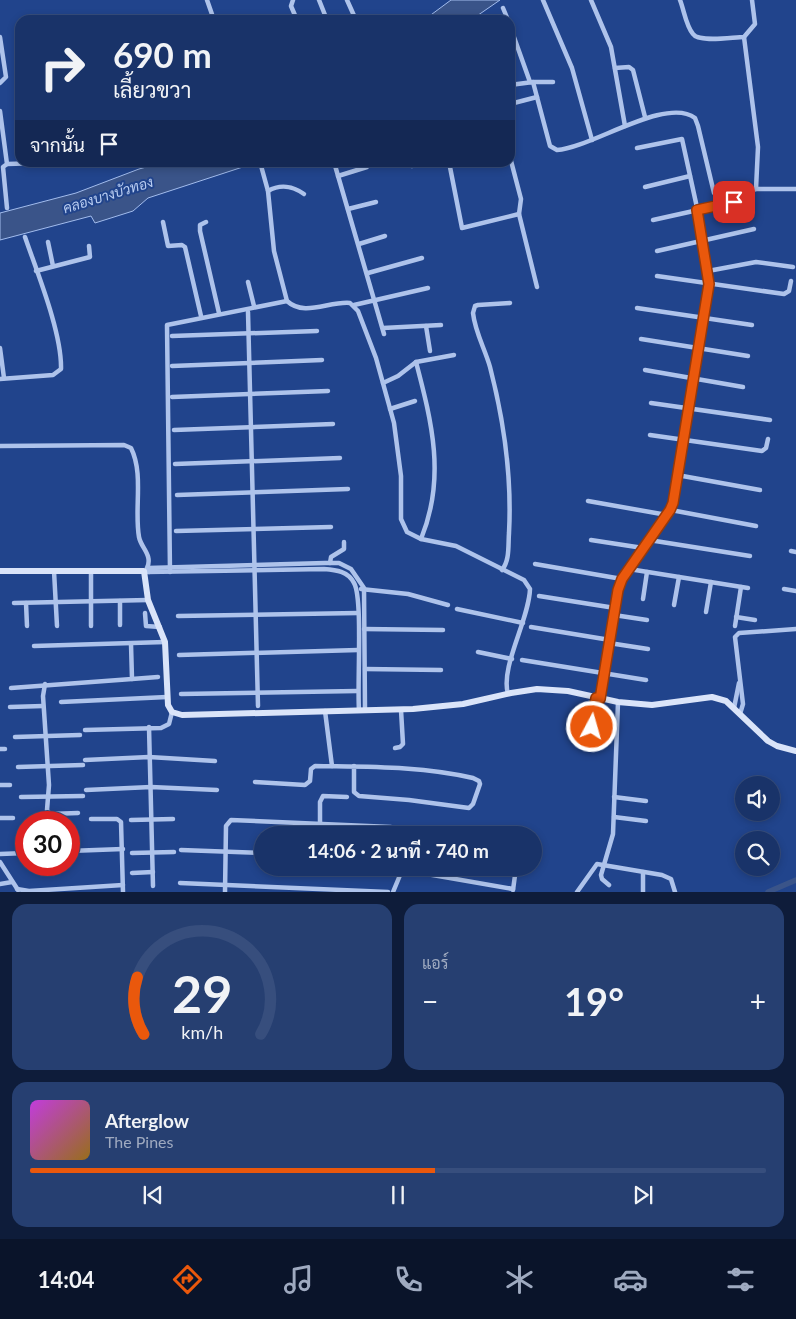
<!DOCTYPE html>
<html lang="th">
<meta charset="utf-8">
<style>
:root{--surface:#193369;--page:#263f71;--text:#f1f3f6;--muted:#9faac0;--line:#374e7d;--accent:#ea580c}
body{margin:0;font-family:Lato,Sarabun,sans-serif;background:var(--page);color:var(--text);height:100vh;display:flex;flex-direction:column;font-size:19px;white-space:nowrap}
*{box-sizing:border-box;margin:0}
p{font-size:16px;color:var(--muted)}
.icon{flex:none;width:28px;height:28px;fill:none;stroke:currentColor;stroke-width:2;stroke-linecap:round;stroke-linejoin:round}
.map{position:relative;height:892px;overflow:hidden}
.sheet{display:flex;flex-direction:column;gap:12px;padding:12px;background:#0e1c3a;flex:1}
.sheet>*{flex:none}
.hud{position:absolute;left:15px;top:15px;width:500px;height:152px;border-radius:15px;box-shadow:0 2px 8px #0003,0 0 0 1px var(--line);background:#193369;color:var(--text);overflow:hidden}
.controls{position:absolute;left:735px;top:776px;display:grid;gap:10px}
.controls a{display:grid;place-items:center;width:45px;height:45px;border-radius:50%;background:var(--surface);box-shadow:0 2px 8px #0003,0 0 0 1px var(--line);font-size:25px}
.speed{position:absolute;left:15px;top:811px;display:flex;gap:10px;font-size:25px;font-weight:700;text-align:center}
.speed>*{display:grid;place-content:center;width:65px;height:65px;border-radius:50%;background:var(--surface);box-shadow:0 2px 8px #0003,0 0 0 1px var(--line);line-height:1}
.speed .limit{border:8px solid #d22;background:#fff;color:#111}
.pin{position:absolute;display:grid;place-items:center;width:42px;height:42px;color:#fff;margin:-21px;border-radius:10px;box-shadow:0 2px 8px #0006}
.me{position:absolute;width:55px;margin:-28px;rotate:6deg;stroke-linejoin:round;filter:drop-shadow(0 0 4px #0008)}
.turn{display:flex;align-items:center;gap:18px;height:105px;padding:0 15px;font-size:22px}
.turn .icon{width:65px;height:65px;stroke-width:2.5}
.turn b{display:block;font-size:35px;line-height:42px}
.then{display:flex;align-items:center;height:48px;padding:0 15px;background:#0003;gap:10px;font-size:19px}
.big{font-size:38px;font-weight:700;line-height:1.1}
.sheet .card{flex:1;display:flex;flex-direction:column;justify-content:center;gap:8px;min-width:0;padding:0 18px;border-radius:15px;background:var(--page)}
.sheet .dial{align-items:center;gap:0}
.dial svg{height:130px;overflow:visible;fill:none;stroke:var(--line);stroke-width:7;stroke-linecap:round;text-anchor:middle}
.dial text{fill:var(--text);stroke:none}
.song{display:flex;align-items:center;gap:15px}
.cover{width:60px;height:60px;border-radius:8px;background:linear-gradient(135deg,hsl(290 70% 55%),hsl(40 70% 35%))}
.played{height:5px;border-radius:2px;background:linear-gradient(90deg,var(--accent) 55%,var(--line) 55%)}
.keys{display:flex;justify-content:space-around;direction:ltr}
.heat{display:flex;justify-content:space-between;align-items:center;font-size:28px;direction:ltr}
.sheet .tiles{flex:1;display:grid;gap:12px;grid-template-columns:1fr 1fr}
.card:last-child{grid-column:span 2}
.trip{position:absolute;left:254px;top:826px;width:288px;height:50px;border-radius:25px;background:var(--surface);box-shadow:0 2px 8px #0003,0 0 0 1px var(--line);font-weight:700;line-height:50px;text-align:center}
.menu{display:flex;height:80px;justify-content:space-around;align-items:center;background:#0a142a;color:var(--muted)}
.menu .icon{width:35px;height:35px}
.menu .current{color:var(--accent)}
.menu b{font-size:22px;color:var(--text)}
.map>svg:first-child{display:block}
.water{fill:#3a5489;stroke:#a2bced}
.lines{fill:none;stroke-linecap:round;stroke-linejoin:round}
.canal{stroke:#3a5489;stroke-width:5.5}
.street{stroke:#aec3eb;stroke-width:4.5}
.secondary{stroke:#dae4f9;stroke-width:6}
.route-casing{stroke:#983908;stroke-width:12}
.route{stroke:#ea580c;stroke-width:9}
.labels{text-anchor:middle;stroke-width:4;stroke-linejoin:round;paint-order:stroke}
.water-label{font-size:14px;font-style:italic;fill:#bacef2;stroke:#21448c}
</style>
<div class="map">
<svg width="796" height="892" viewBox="0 0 796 892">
<rect width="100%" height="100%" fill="#21448c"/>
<g class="water">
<polygon points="451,0 500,0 471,20 424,20"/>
<polygon points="165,162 255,163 148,198 133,211 95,223 91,216 0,240 0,213 76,193 139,169"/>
</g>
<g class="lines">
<polyline class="canal" points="768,892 796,880"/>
<g class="street">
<polyline points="207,0 214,20"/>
<polyline points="293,0 291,6 297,20"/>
<polyline points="319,0 327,20"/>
<polyline points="347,0 356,20"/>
<polyline points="543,0 572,68 592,140"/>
<polyline points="591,0 611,47 625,126"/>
<path d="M680,0c4,10 6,26 13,34 6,9 40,3 51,3l11,-13 -3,-24"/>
<polyline points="503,8 508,20"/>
<polyline points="510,26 530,82"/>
<polyline points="0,37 6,77 0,83"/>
<polyline points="744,37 758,147 756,189"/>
<polyline points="615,68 629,67 633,70 645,117"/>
<polyline points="533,82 553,82"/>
<path d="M510,85l23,-3 17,64 7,4c34,-2 109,-54 138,-32l3,8 16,67 13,4 29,-8h40"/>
<polyline points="510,104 537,97"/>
<polyline points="0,111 7,164 3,167 7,208"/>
<polyline points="510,157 521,199 519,214 537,287"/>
<path d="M260,162l8,29 6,60 13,50c17,16 42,0 63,2l8,8 18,47 18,65 7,53v43l6,13 14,7 35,7 68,34 6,9c-1,31 -30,78 -22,105"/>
<polyline points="334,162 384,334"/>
<polyline points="449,162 462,228 519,214"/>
<polyline points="7,164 41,163"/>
<polyline points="412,166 421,162"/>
<polyline points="338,176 367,167"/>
<polyline points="645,187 690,176"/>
<path d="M268,191c12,-7 25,-5 36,3"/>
<polyline points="348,209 376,202"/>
<polyline points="653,220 752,198"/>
<polyline points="163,222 168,246 182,245 185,247 201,316"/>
<polyline points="206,222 200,225 200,231 219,313"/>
<polyline points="48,242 53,266"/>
<polyline points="359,244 385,236"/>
<polyline points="657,251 754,229"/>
<polyline points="36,271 90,257 89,246"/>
<polyline points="708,271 756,262 793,267"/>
<polyline points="368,273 422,258"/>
<polyline points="657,276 784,294 789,291 791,281"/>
<polyline points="248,282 254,306"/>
<polyline points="354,305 428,288"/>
<polyline points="637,308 752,325"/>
<polyline points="248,312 258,706"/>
<polyline points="426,326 430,351"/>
<polyline points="383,328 441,325"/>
<polyline points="172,336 317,331"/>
<polyline points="641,339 748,356"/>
<polyline points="0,348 4,378"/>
<path d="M416,362c16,61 30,116 5,177"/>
<polyline points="172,366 322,360"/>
<polyline points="645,370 743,387"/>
<path d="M0,379l53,-4 8,-6c1,-36 -24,-97 -36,-132"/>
<polyline points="383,383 398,376 416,362 454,355"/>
<polyline points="172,397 328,391"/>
<polyline points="651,403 770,420"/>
<polyline points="390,409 415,401"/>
<polyline points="174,430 333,424"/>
<polyline points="650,435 762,451 766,448 768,439"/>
<path d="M0,446l124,-1 7,3c13,26 3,61 8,89 2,11 14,18 8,31"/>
<polyline points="175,464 340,458"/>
<polyline points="677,475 760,490"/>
<polyline points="177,495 348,489"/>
<polyline points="588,501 667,515"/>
<polyline points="671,510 756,526"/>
<polyline points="176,531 331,527"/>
<polyline points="591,540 643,548"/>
<polyline points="649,540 750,556"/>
<polyline points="791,551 796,552"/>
<polyline points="330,563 331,557 344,549 344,542"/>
<polyline points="535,564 622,579"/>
<polyline points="629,569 748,588"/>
<path d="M502,570c8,-10 6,-25 7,-37 3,-56 -5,-112 -19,-166 -5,-18 -15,-35 -17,-54l2,-7 3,-1 32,-2"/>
<polyline points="54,571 57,626"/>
<polyline points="91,571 91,626"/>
<path d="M146,572l178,-3c12,1 24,2 30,14 9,15 3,102 5,127"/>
<polyline points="149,572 148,568 325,563 339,563 351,569 364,588 365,710"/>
<polyline points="170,572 167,325 287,301"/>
<polyline points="361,589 408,594 448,605"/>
<polyline points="784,589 796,591"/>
<polyline points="539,596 615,608"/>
<polyline points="643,599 647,572"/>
<polyline points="120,601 120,625"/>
<polyline points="14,603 148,600"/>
<polyline points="26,603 27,626"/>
<polyline points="674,605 679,577"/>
<polyline points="457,609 523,623"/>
<polyline points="706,612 711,582"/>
<polyline points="145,613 146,626 160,627"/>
<polyline points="614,615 647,620"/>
<polyline points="178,616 358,613"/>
<polyline points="736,617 755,620"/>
<polyline points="735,626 741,587"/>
<polyline points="531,627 610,640"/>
<polyline points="364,629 443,630"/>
<polyline points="609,643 648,649"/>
<polyline points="34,646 165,642"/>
<polyline points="478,652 512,659"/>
<polyline points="179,655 358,650"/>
<polyline points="522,660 646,680"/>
<polyline points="365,669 441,670"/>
<polyline points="132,679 158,677"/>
<polyline points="45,684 43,696 49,785 47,810 50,814 78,813"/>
<polyline points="11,688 132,679 131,644"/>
<polyline points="181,694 357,691"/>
<polyline points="601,699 618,590 622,579 671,510 673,503 709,284 696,203 682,139 637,148"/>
<polyline points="61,702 167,697"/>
<polyline points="10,707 43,706"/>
<polyline points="734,708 739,683"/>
<polyline points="325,711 332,766"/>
<polyline points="740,714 743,704 735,637 739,633 796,629"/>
<polyline points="149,727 153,886"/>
<polyline points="85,730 161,728 169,724 172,712"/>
<polyline points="15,737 80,735"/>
<polyline points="591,741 596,698"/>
<polyline points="395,748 400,747 403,744 401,710"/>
<polyline points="0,749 5,749"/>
<polyline points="85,760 149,757 215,761"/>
<polyline points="18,767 83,765"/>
<path d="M255,782l50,3 5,-4 1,-12 4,-3c54,1 106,0 158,12l6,3 1,3 -7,20 -4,4 -60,-8 -50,-4 -5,-4v-26"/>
<polyline points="0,785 10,785"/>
<polyline points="86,790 151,787 217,790"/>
<polyline points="21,797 83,796"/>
<polyline points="614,797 646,801"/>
<polyline points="614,817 646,821"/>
<polyline points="0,818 13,818"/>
<polyline points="91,819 117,819 121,822 123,892"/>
<polyline points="131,820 173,819"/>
<polyline points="320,824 320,802 323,796 347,797"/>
<polyline points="181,850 262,853"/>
<polyline points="69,851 123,849"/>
<polyline points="132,853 174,852"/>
<polyline points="0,854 26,853"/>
<polyline points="0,862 18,890"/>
<polyline points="407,868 421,873 513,889"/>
<polyline points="643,872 643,892"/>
<polyline points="132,873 153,872"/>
<polyline points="180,883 388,892"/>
<polyline points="0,884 12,882"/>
<polyline points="609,885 602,879 601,875 613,834 618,702"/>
<polyline points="17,889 29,891 123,885"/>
<polyline points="513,890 516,868"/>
<polyline points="225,892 226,826 231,820 391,827 411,835"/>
<polyline points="393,892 403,868"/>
<polyline points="577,892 597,864 662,875 671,879 675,892"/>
</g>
<polyline class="secondary" points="0,571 144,571 148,600 165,642 168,705 172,712 182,715 413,709 463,704 511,693 537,689 568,691 618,702 652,705 712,697 726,701 768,741 777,746 796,751"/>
</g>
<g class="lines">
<g class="route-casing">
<polyline id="route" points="592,727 596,698 600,699 618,590 622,579 670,510 673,503 709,284 697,210 734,202"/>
</g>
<use href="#route" class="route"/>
</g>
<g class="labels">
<g class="water-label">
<text transform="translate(108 195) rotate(-17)" y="5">คลองบางบัวทอง</text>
</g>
</g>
</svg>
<div class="controls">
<a><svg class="icon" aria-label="sound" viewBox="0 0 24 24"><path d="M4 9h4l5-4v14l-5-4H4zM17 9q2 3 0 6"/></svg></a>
<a><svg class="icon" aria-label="search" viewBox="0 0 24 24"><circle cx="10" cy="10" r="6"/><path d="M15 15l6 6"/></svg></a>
</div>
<div class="speed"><div class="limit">30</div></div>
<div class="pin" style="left:734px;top:202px;background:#d93025"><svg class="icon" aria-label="arrive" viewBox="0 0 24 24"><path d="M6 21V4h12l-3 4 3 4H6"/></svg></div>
<svg class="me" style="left:592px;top:727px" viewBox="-20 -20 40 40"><circle r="17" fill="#ea580c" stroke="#fff" stroke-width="3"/><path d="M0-11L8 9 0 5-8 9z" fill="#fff"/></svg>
<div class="trip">14:06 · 2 นาที · 740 m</div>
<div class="hud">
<div class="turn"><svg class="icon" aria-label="right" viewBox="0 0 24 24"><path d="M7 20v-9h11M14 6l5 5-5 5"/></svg><div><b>690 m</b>เลี้ยวขวา</div></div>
<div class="then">จากนั้น<svg class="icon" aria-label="arrive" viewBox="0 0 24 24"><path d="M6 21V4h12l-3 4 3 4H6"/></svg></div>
</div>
</div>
<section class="sheet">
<div class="tiles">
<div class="card dial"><svg viewBox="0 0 100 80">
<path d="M14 69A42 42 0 1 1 86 69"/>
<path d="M14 69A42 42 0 0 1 10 34" stroke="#ea580c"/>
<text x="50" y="56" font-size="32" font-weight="700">29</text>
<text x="50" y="72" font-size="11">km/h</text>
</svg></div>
<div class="card"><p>แอร์</p>
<div class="heat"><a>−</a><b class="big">19°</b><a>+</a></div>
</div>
<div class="card">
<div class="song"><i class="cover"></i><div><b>Afterglow</b><p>The Pines</p></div></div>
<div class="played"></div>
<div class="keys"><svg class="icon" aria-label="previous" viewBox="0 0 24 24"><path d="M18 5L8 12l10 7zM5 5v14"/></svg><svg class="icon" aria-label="pause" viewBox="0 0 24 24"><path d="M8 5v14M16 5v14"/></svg><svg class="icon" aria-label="next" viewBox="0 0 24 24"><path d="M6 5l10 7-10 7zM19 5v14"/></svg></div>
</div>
</div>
</section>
<nav class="menu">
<b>14:04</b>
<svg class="icon current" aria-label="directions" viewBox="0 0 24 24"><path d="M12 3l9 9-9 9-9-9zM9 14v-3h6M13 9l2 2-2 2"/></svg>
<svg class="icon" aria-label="music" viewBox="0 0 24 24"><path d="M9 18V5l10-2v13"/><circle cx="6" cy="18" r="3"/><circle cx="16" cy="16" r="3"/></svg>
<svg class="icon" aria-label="phone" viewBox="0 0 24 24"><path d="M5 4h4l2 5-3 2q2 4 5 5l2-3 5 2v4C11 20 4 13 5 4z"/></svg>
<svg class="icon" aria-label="climate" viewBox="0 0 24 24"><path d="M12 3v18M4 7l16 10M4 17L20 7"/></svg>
<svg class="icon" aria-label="car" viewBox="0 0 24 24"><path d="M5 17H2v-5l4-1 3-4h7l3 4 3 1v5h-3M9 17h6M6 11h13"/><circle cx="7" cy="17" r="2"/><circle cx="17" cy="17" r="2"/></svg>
<svg class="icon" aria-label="filters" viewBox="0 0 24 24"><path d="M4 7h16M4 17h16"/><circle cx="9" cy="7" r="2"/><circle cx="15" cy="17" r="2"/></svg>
</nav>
